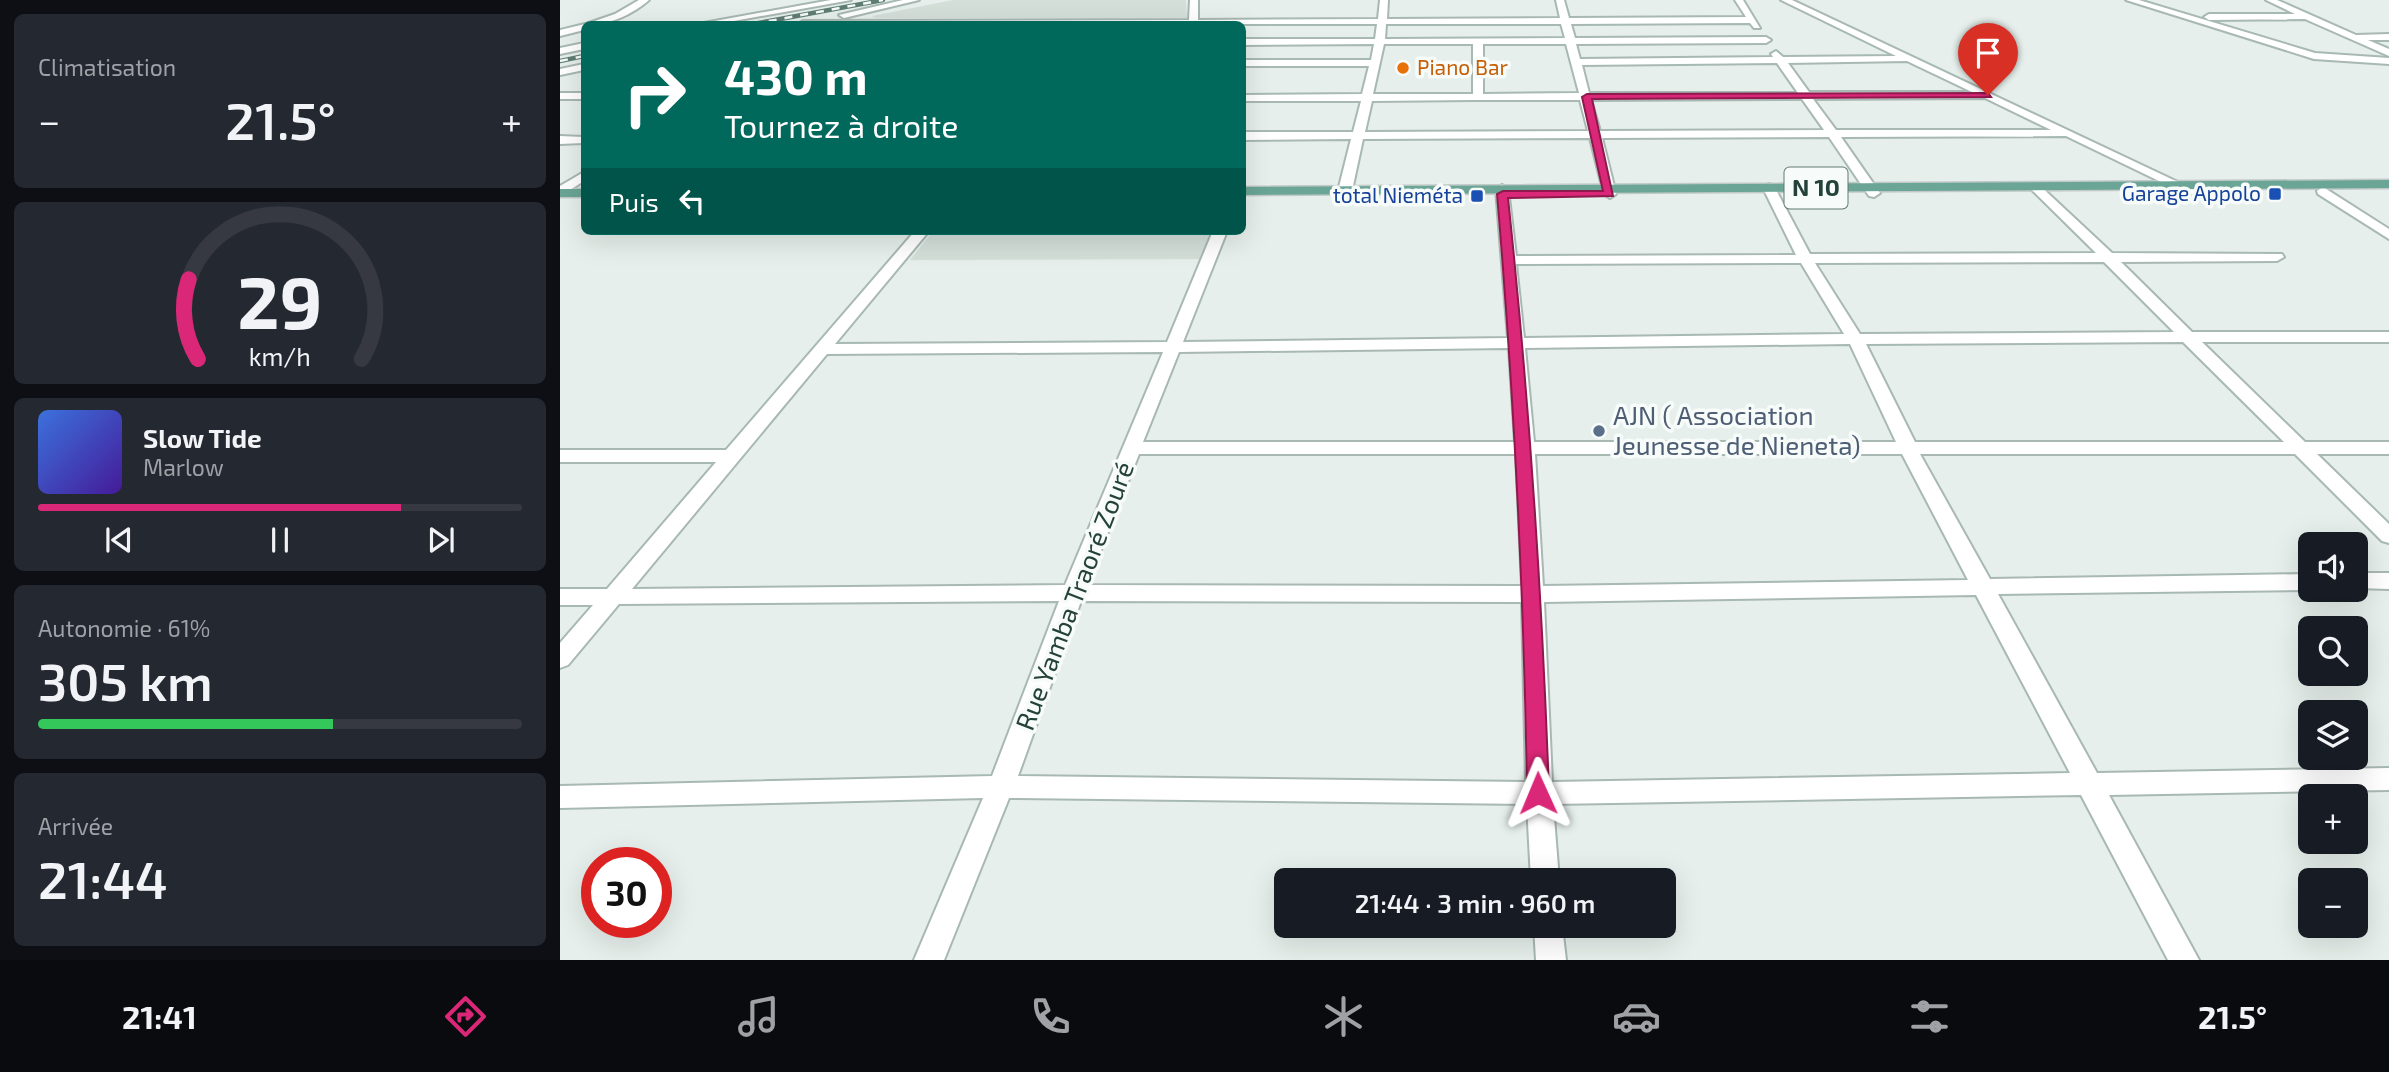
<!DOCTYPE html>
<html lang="fr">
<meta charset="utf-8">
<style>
:root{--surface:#171b24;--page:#242831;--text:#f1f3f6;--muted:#9ea1a6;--line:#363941;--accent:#db2777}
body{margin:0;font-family:"Exo 2",sans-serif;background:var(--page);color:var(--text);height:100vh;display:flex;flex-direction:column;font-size:26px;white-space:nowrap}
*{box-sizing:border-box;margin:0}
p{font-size:23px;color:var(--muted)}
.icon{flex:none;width:38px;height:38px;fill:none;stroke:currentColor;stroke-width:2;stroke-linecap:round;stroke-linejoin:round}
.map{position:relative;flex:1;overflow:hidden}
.drawer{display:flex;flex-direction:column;gap:14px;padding:14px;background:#0d0f14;width:560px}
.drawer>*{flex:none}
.hud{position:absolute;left:21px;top:21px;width:665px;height:214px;border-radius:10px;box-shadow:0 7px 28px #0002;background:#00695c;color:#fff;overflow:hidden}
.fabs{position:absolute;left:1738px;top:532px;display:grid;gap:14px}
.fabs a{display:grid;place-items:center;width:70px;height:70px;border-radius:10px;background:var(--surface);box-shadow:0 7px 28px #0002;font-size:35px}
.speed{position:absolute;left:21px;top:847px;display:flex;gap:14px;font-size:35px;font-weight:700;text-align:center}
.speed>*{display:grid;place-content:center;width:91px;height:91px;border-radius:50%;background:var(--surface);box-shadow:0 7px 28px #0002;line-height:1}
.speed .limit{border:10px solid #d22;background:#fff;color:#111}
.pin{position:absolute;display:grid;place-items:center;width:60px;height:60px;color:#fff;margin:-72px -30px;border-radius:50% 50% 50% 0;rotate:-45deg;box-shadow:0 0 7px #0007}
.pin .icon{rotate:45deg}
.me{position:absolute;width:77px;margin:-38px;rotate:359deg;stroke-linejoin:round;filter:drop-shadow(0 0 5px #0008)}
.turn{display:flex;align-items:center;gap:24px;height:147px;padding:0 28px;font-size:32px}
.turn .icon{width:91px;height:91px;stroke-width:2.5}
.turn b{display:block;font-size:49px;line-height:60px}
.then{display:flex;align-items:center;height:66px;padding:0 28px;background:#0003;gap:14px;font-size:26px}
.big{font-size:52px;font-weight:600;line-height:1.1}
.drawer .tile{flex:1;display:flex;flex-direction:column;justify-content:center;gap:10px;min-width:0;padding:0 24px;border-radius:10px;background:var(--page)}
.drawer .dial{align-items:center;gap:0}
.dial svg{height:182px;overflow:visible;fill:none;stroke:var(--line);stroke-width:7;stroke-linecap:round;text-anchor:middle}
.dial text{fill:var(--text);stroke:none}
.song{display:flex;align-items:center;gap:21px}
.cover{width:84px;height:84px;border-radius:10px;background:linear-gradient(135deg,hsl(220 70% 55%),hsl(260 70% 35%))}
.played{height:7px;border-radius:4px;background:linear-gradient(90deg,var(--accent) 75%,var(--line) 75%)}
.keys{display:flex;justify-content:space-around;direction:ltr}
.heat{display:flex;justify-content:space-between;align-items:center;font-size:38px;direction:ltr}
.charge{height:10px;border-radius:5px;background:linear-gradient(90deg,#34c759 61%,var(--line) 0)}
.trip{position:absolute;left:714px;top:868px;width:402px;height:70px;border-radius:10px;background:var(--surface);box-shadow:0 7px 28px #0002;font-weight:600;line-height:70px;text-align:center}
.tabs{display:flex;height:112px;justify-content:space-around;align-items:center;background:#090b0e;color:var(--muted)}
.tabs .icon{width:49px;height:49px}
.tabs .active{color:var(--accent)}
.tabs b{font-size:32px;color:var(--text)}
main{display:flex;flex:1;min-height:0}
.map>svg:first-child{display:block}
.built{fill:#d4dfda}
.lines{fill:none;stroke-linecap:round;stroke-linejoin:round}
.minor-casing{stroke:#a8b8b2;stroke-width:4}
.major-casing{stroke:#c2cac8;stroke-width:3}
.minor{fill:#fff;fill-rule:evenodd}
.major{fill:#6aa596;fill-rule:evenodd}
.rail-casing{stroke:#5f7d75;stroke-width:4.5}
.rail{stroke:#f7fbf9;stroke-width:2.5;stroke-dasharray:8;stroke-linecap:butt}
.route{fill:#db2777;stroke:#8e194d;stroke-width:2}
.food-dot{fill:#e8710a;stroke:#f7fbf9;stroke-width:2.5}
.transit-dot{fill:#1a4fb4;stroke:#f7fbf9;stroke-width:2.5}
.service-dot{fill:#5c6f8a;stroke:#f7fbf9;stroke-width:2.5}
.labels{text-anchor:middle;stroke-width:7;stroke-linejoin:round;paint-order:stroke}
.far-food-label{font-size:21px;fill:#c56008;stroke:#f7fbf9;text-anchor:start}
.far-transit-label{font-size:21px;fill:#164399;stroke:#f7fbf9;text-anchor:end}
.shield{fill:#f7fbf9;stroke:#637a73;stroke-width:2}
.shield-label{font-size:24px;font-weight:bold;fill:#24423a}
.service-label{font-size:26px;fill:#4e5e75;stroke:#f7fbf9;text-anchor:start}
.street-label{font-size:26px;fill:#24423a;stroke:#f7fbf9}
</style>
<main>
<section class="drawer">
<div class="tile"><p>Climatisation</p>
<div class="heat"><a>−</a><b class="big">21.5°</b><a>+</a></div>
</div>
<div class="tile dial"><svg viewBox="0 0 100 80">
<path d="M14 69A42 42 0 1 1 86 69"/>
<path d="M14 69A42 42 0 0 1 10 34" stroke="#db2777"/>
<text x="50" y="56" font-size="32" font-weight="700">29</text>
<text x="50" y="72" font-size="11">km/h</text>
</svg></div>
<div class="tile">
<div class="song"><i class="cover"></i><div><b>Slow Tide</b><p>Marlow</p></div></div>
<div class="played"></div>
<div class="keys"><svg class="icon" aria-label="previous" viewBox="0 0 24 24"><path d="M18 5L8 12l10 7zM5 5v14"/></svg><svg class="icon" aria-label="pause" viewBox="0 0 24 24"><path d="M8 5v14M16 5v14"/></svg><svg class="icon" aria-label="next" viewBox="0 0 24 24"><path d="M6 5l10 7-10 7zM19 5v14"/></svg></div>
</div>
<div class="tile"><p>Autonomie · 61%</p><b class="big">305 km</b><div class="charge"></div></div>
<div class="tile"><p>Arrivée</p><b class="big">21:44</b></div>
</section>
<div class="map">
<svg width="1829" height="960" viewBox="0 0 1829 960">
<rect width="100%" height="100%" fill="#e6efeb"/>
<g class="built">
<polygon points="393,0 626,0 627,18 315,18 312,16"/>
<polygon points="373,231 653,231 642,259 350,260"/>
</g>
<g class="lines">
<g class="minor-casing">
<g id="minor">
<path d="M79,0h10c-16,14 -40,26 -63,24l29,-10z"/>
<polygon points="271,0 291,0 157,24 138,24"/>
<polygon points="343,0 359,0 284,18 279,15"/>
<path d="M630,0h8v20l180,-1 2,-19h8l-1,19 173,-1 -4,-18h8l5,18 177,-1 -11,-17h8l17,28h-6l-4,-5 -179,1 4,14 191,-1 5,3 -5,3 -190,1 4,15 193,-2 -2,-3 5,-3 7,6 113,-1 -115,-56h11l407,192 -11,3 -122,-59 -225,1 39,56 -6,4 -5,-1 -40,-59 -227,1 14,56 -6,4 -6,-4 -14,-56 -227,1 -12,56 -7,4 -7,-4 14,-56 -109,1v-8h111l8,-31h-119v-6l120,-1 7,-28h-127v-6h129l3,-16 -132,1v-6h133l2,-15h-579l5,-3 386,-1zM826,24h175l4,14 -180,1zM824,44h89v50h-100zM923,44h83l13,49 -96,1zM1347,61l65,31h-163l-21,-29zM1217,63l21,30h-209l-7,-28zM1425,98l66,32h-215l-23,-31zM1242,99l22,31 -224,1 -9,-31zM914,100h106l8,31 -223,1 7,-31z"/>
<polygon points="1566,0 1579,0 1755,53 1829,58 1829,64 1754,59"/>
<polygon points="1706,0 1717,0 1796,35 1829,34 1829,40 1808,40 1829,49 1829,56 1745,19 1649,20 1644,17 1649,14 1735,14"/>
<polygon points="25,24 24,30 0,36 0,30"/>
<polygon points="24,43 24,49 0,54 0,48"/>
<polygon points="24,64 24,70 0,75 0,69"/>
<rect x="0" y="93" width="24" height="6"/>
<polygon points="0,136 24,137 24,143 0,144"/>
<polygon points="24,172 24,181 0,196 0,186"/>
<path d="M1477,183l75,70 170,1 2,3 -7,4 -156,1 71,70h197v10h-187l103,100h84v12h-72l72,70v19l-7,-2 -87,-87h-375l70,125 320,-5v16l-312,4 99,179 292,-5v22l-280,5 90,165h-31l-87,-165 -528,9 6,76h-28l-4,-76 -518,-6 -65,162h-30l69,-162 -423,10v-22l432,-10 67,-175 -440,3 -51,61 -8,3v-25l33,-38h-33v-16h47l109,-127h-156v-12h166l189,-219h14l-94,113 332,-2 46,-111h14l-44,111 325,-4 -12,-149 6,-4 6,4 8,67 280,-1 -33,-67 6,-4 6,4 35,66 286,-1 -64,-63 -1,-3zM1544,262l70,70 -314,2 -45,-71zM1241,263l43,71 -320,4 -8,-74zM1623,342l101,100h-369l-49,-98zM1290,344l46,98h-362l-9,-94zM949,348l6,94h-372l36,-90zM603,352l-98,233 -433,4 195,-235zM579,454h377l6,132 -435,-1zM975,454h367l66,126 -425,6zM1416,595l94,178 -518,9 -8,-180zM521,601l441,1 4,180 -508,-6z"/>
<polygon points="1763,187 1829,229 1829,239 1758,194 1757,191"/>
<polygon points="1796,573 1829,573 1829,589 1796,588"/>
<polygon points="974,926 1002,926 1006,960 976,960"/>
</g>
</g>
<g class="major-casing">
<g id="major">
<polygon points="1829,180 1829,188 682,195 682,187"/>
<rect x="0" y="189" width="24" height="8"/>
</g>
</g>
<use href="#minor" class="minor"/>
<use href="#major" class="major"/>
<g class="rail-casing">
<g id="rail">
<polyline points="193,24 323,0"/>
<polyline points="0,61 24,56"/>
</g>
</g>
<use href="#rail" class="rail"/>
</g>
<path class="route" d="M1428,93l3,4 -399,2 21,97 -105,2c21,198 34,396 41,595l-3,6 -8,3 -8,-3 -3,-6c-3,-200 -13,-399 -30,-599l6,-3h100l-21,-94 5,-3z"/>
<circle class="food-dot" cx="843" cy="68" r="7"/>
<g class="transit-dot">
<rect x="1708" y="187" width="14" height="14" rx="3.5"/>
<rect x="910" y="189" width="14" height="14" rx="3.5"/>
</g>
<circle class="service-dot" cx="1039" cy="431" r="7"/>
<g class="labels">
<g class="far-food-label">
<text x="857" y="75">Piano Bar</text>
</g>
<g class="far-transit-label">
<text x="1701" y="201">Garage Appolo</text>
<text x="903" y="203">total Nieméta</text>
</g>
<rect class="shield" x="1224.5" y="167.5" width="63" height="41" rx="5"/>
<g class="shield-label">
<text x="1256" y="196">N 10</text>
</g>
<g class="service-label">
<text x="1053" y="425">AJN ( Association<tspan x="1053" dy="30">Jeunesse de Nieneta)</tspan></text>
</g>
<g class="street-label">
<text transform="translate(515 596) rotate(-69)" y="9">Rue Yamba Traoré Zouré</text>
</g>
</g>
</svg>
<div class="fabs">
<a><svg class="icon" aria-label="sound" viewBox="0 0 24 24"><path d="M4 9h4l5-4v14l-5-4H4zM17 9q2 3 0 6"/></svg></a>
<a><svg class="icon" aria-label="search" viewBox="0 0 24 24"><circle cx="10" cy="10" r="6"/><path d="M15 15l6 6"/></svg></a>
<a><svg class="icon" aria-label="layers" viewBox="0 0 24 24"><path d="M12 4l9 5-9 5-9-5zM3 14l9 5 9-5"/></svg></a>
<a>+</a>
<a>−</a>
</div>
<div class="speed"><div class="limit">30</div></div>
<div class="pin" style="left:1428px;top:95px;background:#d93025"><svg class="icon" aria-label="arrive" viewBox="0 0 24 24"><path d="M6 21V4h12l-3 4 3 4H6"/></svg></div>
<svg class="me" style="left:978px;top:793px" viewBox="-20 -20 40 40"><path d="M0-17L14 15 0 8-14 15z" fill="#db2777" stroke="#fff" stroke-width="4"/></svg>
<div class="trip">21:44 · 3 min · 960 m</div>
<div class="hud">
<div class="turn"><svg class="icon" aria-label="right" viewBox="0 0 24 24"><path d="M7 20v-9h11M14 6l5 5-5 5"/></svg><div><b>430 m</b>Tournez à droite</div></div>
<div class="then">Puis<svg class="icon" aria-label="left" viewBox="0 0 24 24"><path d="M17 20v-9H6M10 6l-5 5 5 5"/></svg></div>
</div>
</div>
</main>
<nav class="tabs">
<b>21:41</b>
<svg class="icon active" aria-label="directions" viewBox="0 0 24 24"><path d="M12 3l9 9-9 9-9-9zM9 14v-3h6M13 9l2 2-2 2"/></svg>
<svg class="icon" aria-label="music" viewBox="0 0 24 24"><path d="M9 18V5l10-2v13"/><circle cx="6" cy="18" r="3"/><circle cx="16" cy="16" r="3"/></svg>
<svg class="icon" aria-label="phone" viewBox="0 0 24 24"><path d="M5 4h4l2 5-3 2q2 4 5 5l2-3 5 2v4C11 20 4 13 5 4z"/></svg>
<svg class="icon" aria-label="climate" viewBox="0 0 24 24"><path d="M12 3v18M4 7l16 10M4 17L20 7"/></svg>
<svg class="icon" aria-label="car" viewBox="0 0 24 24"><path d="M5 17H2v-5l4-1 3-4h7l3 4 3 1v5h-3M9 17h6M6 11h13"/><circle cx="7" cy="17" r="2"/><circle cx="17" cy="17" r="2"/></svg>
<svg class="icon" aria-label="filters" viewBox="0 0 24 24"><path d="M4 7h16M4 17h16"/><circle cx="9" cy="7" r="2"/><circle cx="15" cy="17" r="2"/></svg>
<b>21.5°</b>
</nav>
